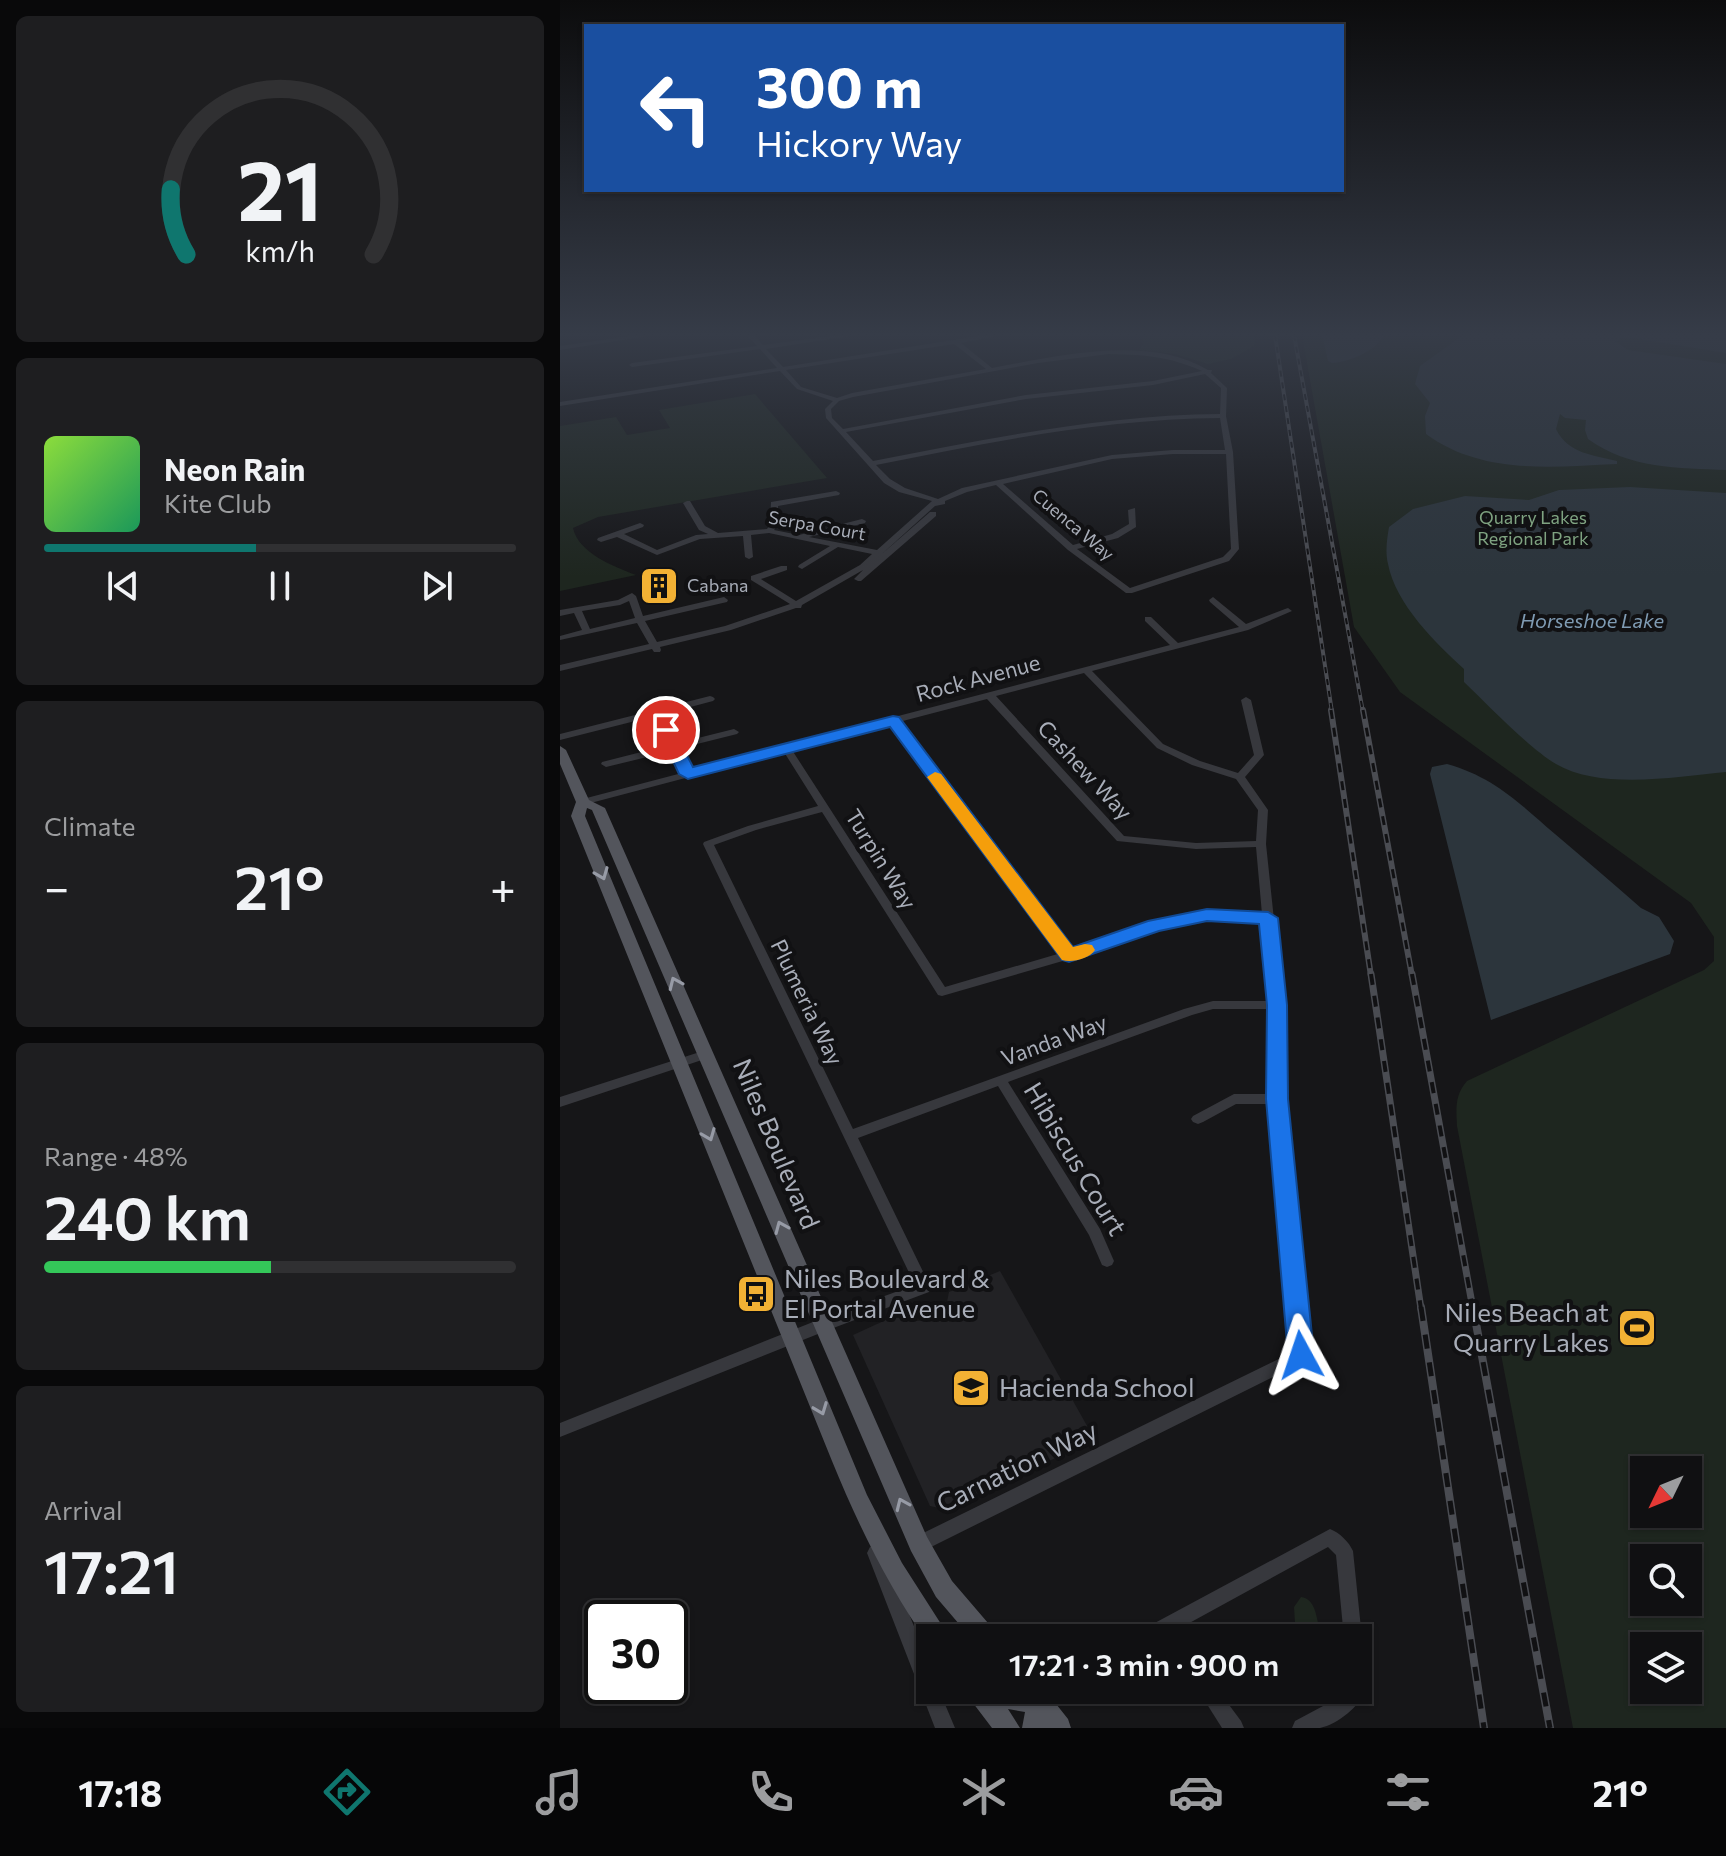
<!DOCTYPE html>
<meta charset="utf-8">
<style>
:root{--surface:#101012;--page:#1e1e20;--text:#f1f3f6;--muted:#9c9d9f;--line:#303032;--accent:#0f766e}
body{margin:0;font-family:Commissioner,sans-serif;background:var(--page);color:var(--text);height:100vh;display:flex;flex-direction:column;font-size:30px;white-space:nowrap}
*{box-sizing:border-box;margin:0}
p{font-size:26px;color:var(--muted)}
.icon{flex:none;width:44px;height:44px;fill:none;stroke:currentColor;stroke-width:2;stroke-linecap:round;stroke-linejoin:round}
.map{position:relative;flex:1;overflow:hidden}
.details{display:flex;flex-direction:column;gap:16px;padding:16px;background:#09090a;width:560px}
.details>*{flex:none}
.banner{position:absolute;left:24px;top:24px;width:760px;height:168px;border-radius:0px;box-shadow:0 2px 6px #0004,0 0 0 2px var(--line);background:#1a4fa0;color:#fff;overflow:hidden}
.needle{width:52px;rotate:227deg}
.buttons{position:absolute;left:1070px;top:1456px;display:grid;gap:16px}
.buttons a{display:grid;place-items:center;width:72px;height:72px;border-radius:0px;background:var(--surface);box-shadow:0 2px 6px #0004,0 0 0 2px var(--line);font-size:40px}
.speed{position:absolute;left:24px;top:1600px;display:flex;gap:16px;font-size:40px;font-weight:700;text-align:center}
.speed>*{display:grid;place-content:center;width:104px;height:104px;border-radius:50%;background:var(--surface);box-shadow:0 2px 6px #0004,0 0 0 2px var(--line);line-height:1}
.speed .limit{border:4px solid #111;border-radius:12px;background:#fff;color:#111}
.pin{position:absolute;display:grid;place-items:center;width:68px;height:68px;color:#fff;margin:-34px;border:4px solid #fff;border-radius:50%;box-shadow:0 2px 8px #0007}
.me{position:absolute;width:88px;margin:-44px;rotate:355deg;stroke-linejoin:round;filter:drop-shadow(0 0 6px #0008)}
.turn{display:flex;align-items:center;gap:28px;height:168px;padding:0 40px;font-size:36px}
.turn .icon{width:104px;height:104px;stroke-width:2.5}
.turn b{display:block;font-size:56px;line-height:68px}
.big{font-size:60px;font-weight:600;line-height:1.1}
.details .widget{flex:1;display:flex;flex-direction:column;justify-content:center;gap:12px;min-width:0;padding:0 28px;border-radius:12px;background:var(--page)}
.details .dial{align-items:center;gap:0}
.dial svg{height:208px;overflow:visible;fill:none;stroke:var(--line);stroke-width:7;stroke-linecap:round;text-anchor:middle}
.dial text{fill:var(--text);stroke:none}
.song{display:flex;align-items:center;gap:24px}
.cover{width:96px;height:96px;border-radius:12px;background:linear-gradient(135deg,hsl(90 70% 55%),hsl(150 70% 35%))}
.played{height:8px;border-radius:4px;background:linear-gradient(90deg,var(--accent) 45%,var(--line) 45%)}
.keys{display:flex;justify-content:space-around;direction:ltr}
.heat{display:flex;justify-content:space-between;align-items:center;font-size:44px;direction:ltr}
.charge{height:12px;border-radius:6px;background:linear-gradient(90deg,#34c759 48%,var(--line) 0)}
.trip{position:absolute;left:356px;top:1624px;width:456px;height:80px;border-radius:0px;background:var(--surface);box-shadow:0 2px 6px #0004,0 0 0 2px var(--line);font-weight:600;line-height:80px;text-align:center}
.dock{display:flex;height:128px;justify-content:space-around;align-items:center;background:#060607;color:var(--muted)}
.dock .icon{width:56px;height:56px}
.dock .selected{color:var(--accent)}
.dock b{font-size:36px;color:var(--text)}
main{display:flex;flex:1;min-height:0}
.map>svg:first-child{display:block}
.built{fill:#222225}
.green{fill:#1e261f;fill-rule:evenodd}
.water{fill:#2c353c}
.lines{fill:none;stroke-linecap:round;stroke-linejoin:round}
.minor{fill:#37383d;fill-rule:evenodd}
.major{fill:#53555c;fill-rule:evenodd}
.rail-far3-casing{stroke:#4a4c52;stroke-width:4}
.rail-far2-casing{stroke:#4a4c52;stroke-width:6}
.rail-far1-casing{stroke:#4a4c52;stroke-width:7}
.rail-casing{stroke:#4a4c52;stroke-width:8}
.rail-far3{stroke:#111113;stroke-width:2;stroke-dasharray:6;stroke-linecap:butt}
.rail-far2{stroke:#111113;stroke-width:3;stroke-dasharray:9;stroke-linecap:butt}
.rail-far1{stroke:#111113;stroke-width:4;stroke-dasharray:11;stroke-linecap:butt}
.rail{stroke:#111113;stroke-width:5;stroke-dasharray:14;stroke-linecap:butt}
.oneway{stroke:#979ba6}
.route{fill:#1a73e8;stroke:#114b97;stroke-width:2}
.slow{fill:#f59e0b}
.labels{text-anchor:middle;stroke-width:8;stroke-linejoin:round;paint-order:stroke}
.far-park-label{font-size:18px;fill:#7fa381;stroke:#111113}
.far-street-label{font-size:18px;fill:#a8adb8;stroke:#111113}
.far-poi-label{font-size:18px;fill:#a8adb8;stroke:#111113;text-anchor:start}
.far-water-label{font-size:20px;font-style:italic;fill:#7f9bb3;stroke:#111113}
.street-label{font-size:22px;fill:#a8adb8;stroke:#111113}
.near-street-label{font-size:26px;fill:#a8adb8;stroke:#111113}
.near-poi-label{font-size:26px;fill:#a8adb8;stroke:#111113;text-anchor:start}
</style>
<main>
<section class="details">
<div class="widget dial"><svg viewBox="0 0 100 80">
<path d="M14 69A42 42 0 1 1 86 69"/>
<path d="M14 69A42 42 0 0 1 8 44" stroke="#0f766e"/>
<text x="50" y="56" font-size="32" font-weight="700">21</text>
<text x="50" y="72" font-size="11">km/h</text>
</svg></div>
<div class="widget">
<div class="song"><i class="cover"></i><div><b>Neon Rain</b><p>Kite Club</p></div></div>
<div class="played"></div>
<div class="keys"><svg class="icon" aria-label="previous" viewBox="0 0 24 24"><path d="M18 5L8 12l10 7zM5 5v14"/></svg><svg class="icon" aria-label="pause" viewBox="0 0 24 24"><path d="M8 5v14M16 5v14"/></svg><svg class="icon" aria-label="next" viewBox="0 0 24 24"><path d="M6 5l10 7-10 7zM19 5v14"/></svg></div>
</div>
<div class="widget"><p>Climate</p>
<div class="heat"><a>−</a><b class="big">21°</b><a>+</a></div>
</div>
<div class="widget"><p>Range · 48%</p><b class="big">240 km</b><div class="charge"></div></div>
<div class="widget"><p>Arrival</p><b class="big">17:21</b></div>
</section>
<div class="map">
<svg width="1166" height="1728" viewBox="0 0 1166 1728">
<rect width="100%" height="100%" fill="#161618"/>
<polygon class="built" points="440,1271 535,1440 384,1509 370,1506 293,1335 339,1314 356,1321 373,1319 386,1307 389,1292"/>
<g class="green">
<polygon points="581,335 695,335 694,346 671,359 648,364 615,354 579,350 584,342"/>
<path d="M742,335h424v1393h-153l-116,-602c-1,-19 -2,-31 10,-45l237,-111 10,-9v-24l-23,-34 -291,-211 -46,-65zM1084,1470h44v44h-44zM1084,1558h44v44h-44zM1084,1646h44v44h-44z"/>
<path d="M195,394l72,84 -229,39 -25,11c5,25 42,39 63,47l-76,16v-165l56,-9 11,18 43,-7 -11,-18z"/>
<path d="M741,1597c14,2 15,18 18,30l-7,11 -11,-3 -6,-12 -1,-16z"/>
</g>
<g class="water">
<path d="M762,335h72l-12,2c-7,15 -34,25 -50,26l-4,-2z"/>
<path d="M903,335h263v18l-99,-16 -12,4 13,9 98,14v106c-47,-2 -97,-1 -138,-31l-3,-9 1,-10 -21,-2 -5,-4 -4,15c12,25 38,26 61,32v3c-66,3 -135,11 -191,-30l-1,-18 5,-13 -15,-19 5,-18z"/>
<path d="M1070,487l96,6v279c-49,5 -127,18 -170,-8 -28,-17 -68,-59 -92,-82v-13c-28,-26 -68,-64 -76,-105 -3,-12 -1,-25 1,-37l24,-18 52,-13 64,4 30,-10z"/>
<path d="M887,764c47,13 73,40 108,70 29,25 58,49 86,74l18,9 15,24 -4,13 -179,66 -61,-246 2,-7z"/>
</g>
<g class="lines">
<g class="minor">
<polygon points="77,335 94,335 0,350 0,346"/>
<path d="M187,335h7l9,10 75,-10h18l-90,14 17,18 202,-32h16l-40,8 31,25c65,-12 156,-34 216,2h4l-1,3 16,15 -1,28 7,36 6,97 -10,12 -97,32h-6l-58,-43 -72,-65 -29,7 -22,9v3l-10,2 -52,47 47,-41h6v4l-75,65h-3l-4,-2 9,-9 -61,35 -1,3h-5l-65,22 -71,17 1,3 -1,2h-6l-2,-3 -92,22v-6l89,-21 -12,-21 -77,17v-4l22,-6 -8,-17 -14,3v-6l58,-10 14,-7 4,3 7,20 81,-19 4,3 -1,2 -82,19 12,21 68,-16 65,-22 -39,-24v-4l30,-10h6v4l-26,9 35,22 64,-36 12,-11 -34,-7 -36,22 -4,-2 1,-2 31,-19 -61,-13 -18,2 2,22 -4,2 -4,-2 -2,-21 -43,3 -43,16 -40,-18 -16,5 -4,-2 1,-2 42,-15 4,2 -1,2 -19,7 33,16 39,-15 12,-1 -9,-4 -16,-27 4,-2h3l15,25 13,7 49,-4 3,-4 1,-23 65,-11 4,2 -1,2 -61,11v19l-4,5 25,5 63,-16 4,2 -1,2 -56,14 68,13 55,-49 -33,-9 -15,-9 -58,-65 -1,-9 8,-8 -36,-12 -17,-18 -220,35v-4l217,-34 -17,-19 -128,18 -3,-2 3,-2 125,-17zM394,344l32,25 -134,24 -15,5 -36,-11 -15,-17zM549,354c36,1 59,2 93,17l-49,10 -127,14 -183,34 -11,-11 -1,-9 8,-8 14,-4 185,-34zM645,374l16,14 -1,26c-118,1 -232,25 -347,47l-27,-29 180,-33 127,-14zM660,418l5,32h-52l-61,5 -150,33 -24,11 -33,-11 -15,-9 -14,-14c114,-23 227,-46 344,-47zM613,454h53l5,95 -8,8 -93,31 -53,-39 41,-11 18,-11 -1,-19 -7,2 1,14 -17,10 -39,11 -70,-61 109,-25zM69,601l6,17 -45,11 -8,-18 38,-6z"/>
<path d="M653,597l33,27 39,-15 3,-1 4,3 -44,19 -156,41 71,73 37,17 38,12 16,-18 -13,-55 5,-3 5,3 13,55 -19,22 23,33 -2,34 17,161 1,94 25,256 -2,5 -382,190 -6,2 -6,-2 -3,-6 3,-6 380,-186 -22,-248h-35l-33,18 -5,2 -5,-2 -2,-3 2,-3 41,-22h36l1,-85h-58l-21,6 -184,67 92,147 14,32 -2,4 -5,2 -5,-2 -13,-30 -91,-149 -140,52 73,150 -2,4 -101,38 -268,107v-14l258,-103 97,-35 -212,-441 1,-2 44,-16 70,-20 -34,-54 -201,53 -4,-1 -1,-2 1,-2 103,-27 -10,-22 -66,16 -5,-3 1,-2 67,-17 -14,-29 -95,24v-6l150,-38 3,1 2,2 -2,2 -49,13 14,29 56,-14 5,3 -2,2 -56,14 10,22 479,-125 -25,-24v-4h6l27,26 61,-16 -29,-25 -1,-2zM524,673l73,75 35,17 44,14 22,31 -2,31 -60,2 -72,-7 -128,-140zM427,699l130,142 79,8 60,-2 6,67 -55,-3 -56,11 -80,28 -172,-228zM330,724l171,229 -116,34 -153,-237zM262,812l116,183 4,1 131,-38 84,-30 50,-9 56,2 7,80h-57l-29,8 -331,120 -139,-284 42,-15z"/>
<polygon points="146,1050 151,1051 152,1054 151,1057 0,1107 0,1097"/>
<path d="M770,1529c10,4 19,13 23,22l9,87 -3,6 -1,1v-7h-14l-8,-83 -8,-8 -166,91h-27l3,-6z"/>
<polygon points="316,1545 322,1547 370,1666 370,1690 379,1690 395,1728 375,1728 307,1553 310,1547"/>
<path d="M798,1681l6,2 2,7c-6,16 -28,34 -46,38 -8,0 -19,0 -28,0l3,-7 43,-23 7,-8h13z"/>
<polygon points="638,1690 658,1690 681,1721 684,1728 662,1728"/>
</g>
<g class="major">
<path d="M0,746l6,4 23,50 16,8 322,729 25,44 42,49 4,8h-27l-35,-41 -25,-46 -319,-741 -5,-2 -2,8 282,679 35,68 48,75h-20v8c-41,-58 -71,-119 -98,-185l-261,-645 5,-14 -16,-38z"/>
<polygon points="406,1690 485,1690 508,1719 511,1728 462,1728 465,1712 448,1709 460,1728 432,1728 410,1699"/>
</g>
<g class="rail-far3-casing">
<g id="rail-far3">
<polyline points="715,335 772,712"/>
<polyline points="734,335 803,712"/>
</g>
</g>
<g class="rail-far2-casing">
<g id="rail-far2">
<polyline points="771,710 811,976"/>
<polyline points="803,710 852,976"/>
</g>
</g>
<g class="rail-far1-casing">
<g id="rail-far1">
<polyline points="811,974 861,1309"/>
<polyline points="852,974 913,1309"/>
</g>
</g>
<g class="rail-casing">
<g id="rail">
<polyline points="861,1307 924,1728"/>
<polyline points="913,1307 990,1728"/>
</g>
</g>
<use href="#rail-far3" class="rail-far3"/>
<use href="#rail-far2" class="rail-far2"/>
<use href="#rail-far1" class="rail-far1"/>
<use href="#rail" class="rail"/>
</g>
<defs><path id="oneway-chevron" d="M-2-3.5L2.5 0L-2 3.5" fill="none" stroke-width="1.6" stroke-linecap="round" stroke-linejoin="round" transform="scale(2)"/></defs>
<g class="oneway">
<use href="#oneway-chevron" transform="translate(42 874) rotate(68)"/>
<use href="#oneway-chevron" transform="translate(115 983) rotate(-114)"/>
<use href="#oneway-chevron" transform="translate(149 1135) rotate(68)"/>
<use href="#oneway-chevron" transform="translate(221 1227) rotate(-113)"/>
<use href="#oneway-chevron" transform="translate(261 1409) rotate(69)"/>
<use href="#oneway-chevron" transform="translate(342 1504) rotate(-114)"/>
</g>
<linearGradient id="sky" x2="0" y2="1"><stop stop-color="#0c0c0d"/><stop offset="0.58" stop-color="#363c48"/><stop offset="1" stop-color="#363c48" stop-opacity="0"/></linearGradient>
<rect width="1166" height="577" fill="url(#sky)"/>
<polygon class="route" points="333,716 339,717 513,947 588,921 647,909 708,912 718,918 727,1005 728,1099 754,1355 750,1362 741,1366 732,1362 728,1355 706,1099 707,1005 699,924 647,921 599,931 509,962 502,960 330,727 128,779 119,774 98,730 101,726 112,726 133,767"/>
<path class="slow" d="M375,772l6,2 132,173 12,-3 7,1 3,5c-6,9 -23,13 -33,10l-135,-183z"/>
<defs>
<g id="building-square" transform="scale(2)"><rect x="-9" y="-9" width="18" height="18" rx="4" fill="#f2b134" stroke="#111113"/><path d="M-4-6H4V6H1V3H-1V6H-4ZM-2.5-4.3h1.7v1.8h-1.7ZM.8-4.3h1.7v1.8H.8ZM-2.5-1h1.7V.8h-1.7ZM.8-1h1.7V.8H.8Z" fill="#111"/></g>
<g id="bus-square" transform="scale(2)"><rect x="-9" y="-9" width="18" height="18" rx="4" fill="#f2b134" stroke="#111113"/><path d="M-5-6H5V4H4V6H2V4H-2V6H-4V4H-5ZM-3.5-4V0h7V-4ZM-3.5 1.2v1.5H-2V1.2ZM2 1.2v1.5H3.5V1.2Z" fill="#111"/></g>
<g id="stadium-square" transform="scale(2)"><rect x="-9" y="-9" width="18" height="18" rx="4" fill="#f2b134" stroke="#111113"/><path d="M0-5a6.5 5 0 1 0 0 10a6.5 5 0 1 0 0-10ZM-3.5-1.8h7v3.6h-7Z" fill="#111"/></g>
<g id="school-square" transform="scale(2)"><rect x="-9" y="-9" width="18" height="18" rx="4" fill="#f2b134" stroke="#111113"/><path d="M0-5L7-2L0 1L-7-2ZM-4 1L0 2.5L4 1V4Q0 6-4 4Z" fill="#111"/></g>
</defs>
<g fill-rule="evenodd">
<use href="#building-square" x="99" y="586"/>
<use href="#bus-square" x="196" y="1294"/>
<use href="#stadium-square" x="1077" y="1328"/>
<use href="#school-square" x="411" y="1388"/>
</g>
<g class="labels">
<g class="far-park-label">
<text x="973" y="524">Quarry Lakes<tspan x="973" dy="21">Regional Park</tspan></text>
</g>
<g class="far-street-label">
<text transform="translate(513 525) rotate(40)" y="6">Cuenca Way</text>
<text transform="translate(257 526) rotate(10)" y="6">Serpa Court</text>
</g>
<g class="far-poi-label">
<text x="127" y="592">Cabana</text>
</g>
<g class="far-water-label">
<text x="1032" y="628">Horseshoe Lake</text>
</g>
<g class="street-label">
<text transform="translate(418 678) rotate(-15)" y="8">Rock Avenue</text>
<text transform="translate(525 770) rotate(47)" y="8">Cashew Way</text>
<text transform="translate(321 859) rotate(58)" y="8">Turpin Way</text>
<text transform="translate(247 1002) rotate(64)" y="8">Plumeria Way</text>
<text transform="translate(494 1040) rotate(-20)" y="8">Vanda Way</text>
</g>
<g class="near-street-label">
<text transform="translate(216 1144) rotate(67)" y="9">Niles Boulevard</text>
<text transform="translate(515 1159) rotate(59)" y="9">Hibiscus Court</text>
<text transform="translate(457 1467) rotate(-26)" y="9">Carnation Way</text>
</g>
<g class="near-poi-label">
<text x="224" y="1288">Niles Boulevard &amp;<tspan x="224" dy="30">El Portal Avenue</tspan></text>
<text x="1049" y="1322" text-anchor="end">Niles Beach at<tspan x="1049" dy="30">Quarry Lakes</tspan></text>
<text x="439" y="1397">Hacienda School</text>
</g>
</g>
</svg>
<div class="buttons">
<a><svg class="needle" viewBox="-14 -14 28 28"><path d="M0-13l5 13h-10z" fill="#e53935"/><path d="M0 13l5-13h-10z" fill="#9c9d9f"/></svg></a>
<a><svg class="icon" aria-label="search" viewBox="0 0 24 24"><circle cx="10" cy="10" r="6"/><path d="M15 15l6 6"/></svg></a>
<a><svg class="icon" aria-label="layers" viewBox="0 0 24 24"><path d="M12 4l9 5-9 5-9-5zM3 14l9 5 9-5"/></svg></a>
</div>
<div class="speed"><div class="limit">30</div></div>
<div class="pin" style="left:106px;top:730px;background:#d93025"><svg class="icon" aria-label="arrive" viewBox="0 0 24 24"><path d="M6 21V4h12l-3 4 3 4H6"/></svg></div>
<svg class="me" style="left:741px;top:1355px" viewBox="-20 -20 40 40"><path d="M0-17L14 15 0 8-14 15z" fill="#1a73e8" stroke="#fff" stroke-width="4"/></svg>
<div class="trip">17:21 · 3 min · 900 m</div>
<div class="banner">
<div class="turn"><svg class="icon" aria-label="left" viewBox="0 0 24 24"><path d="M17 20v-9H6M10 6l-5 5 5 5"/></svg><div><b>300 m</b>Hickory Way</div></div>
</div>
</div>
</main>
<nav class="dock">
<b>17:18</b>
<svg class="icon selected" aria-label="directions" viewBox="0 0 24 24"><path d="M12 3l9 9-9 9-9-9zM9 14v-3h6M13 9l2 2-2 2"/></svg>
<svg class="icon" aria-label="music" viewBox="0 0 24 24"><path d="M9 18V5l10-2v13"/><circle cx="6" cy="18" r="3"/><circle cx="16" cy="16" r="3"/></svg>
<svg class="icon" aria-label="phone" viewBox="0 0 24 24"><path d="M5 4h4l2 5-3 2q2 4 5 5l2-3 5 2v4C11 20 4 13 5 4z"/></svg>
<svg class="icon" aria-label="climate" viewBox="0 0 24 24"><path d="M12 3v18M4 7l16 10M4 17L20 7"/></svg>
<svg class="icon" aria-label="car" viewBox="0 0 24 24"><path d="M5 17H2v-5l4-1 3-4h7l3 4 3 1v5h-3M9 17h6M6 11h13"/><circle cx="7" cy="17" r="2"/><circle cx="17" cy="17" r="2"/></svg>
<svg class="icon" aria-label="filters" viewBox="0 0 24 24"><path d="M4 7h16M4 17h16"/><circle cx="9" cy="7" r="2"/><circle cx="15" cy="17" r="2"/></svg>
<b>21°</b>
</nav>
